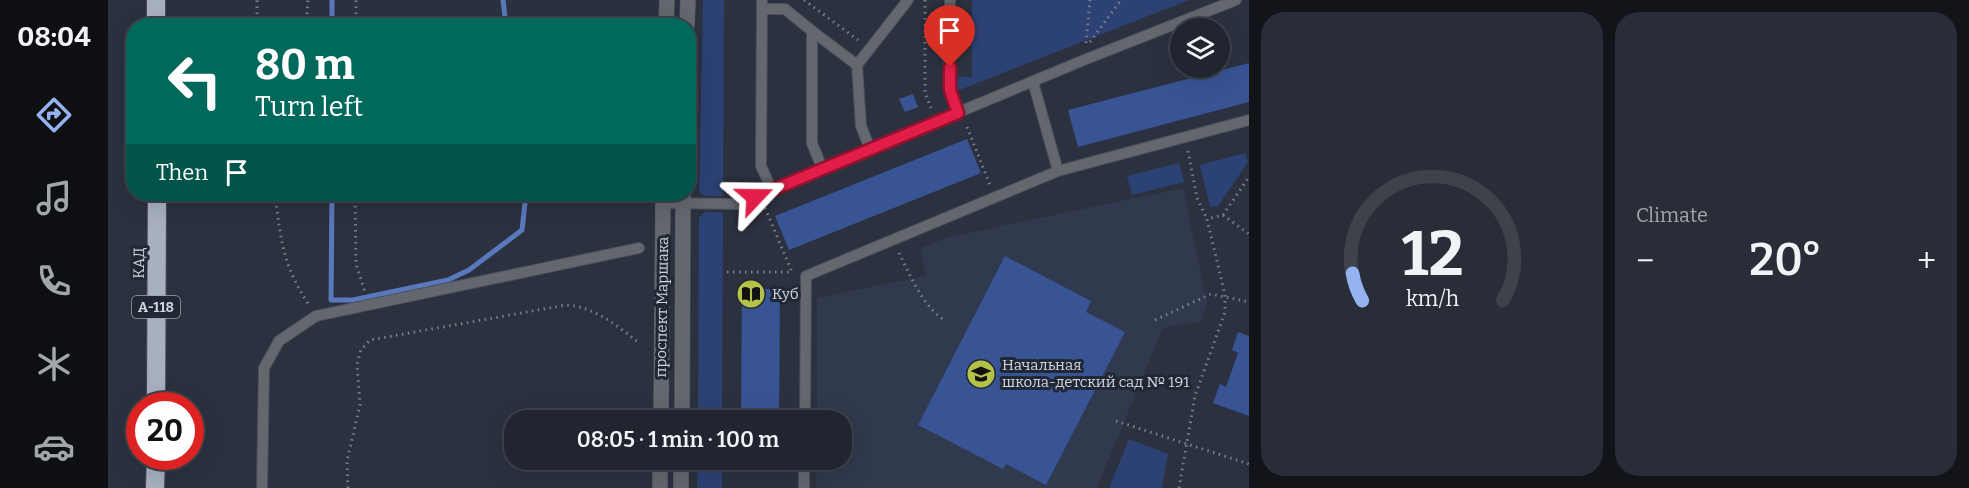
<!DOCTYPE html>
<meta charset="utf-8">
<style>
:root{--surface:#20252f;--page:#282d37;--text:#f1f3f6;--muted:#a2a5aa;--line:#3d424b;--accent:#95b2f1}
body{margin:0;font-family:Bitter,serif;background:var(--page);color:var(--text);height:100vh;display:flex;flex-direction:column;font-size:22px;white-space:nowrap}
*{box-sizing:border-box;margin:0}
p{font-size:20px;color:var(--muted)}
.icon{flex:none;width:33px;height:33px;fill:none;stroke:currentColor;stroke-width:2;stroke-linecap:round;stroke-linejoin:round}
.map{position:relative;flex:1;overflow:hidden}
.sheet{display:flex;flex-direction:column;gap:12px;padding:12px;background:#12141a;width:720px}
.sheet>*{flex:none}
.banner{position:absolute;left:18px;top:18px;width:570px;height:183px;border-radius:24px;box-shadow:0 6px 24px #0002,0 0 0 2px var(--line);background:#00695c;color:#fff;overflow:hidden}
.buttons{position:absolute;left:1062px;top:18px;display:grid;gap:12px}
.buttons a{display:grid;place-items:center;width:60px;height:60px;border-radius:50%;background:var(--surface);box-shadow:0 6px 24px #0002,0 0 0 2px var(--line);font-size:30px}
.speed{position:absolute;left:18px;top:392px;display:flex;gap:12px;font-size:30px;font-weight:700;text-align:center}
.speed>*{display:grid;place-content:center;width:78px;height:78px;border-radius:50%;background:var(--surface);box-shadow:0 6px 24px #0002,0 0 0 2px var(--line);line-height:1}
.speed .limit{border:9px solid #d22;background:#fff;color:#111}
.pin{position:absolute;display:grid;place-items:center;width:51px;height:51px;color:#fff;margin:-62px -26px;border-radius:50% 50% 50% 0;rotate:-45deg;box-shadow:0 0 6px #0007}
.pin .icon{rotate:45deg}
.me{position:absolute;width:66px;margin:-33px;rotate:67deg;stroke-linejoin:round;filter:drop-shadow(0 0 4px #0008)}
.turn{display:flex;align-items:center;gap:21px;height:126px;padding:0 30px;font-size:27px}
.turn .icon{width:78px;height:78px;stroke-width:2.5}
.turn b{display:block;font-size:42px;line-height:51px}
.then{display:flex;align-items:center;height:57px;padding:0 30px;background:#0003;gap:12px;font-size:22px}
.big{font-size:45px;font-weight:600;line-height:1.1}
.sheet .card{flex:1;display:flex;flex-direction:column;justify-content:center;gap:9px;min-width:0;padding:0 21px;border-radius:24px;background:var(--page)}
.sheet .dial{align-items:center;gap:0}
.dial svg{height:156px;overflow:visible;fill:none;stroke:var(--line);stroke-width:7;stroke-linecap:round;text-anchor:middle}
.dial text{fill:var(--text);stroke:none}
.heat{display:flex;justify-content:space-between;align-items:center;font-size:33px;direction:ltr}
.sheet .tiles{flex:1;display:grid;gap:12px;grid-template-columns:repeat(2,1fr)}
.trip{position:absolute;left:396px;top:410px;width:348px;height:60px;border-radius:24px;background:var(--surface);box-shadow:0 6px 24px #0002,0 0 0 2px var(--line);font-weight:600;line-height:60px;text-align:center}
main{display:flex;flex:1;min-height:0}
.tabs{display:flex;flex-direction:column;width:108px;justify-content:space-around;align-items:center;background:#0d0f13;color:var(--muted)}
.tabs .icon{width:42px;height:42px}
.tabs .active{color:var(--accent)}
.tabs b{font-size:27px;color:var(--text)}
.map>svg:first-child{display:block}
.built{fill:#30394d}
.green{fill:#2c4274}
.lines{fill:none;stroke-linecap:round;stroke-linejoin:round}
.stream{stroke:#5a79bc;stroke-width:5}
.building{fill:#385494}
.lane-casing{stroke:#494f5c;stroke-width:12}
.street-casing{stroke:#494f5c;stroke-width:16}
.highway-casing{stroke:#494f5c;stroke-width:20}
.path{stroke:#7a7f8a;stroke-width:3;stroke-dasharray:1.5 4.5;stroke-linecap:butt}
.lane{stroke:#63676e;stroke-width:10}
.street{stroke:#63676e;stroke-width:15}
.highway{stroke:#a7b0c1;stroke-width:18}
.route-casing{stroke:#92132f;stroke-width:15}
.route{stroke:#e11d48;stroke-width:10}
.labels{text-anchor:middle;stroke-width:6;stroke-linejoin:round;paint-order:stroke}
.shield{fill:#212835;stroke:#9ca2ab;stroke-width:1.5}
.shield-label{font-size:14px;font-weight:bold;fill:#d1d6de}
.street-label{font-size:15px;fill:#d1d6de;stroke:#212835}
.poi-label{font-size:15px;fill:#d1d6de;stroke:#212835;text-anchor:start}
</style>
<main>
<nav class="tabs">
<b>08:04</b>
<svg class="icon active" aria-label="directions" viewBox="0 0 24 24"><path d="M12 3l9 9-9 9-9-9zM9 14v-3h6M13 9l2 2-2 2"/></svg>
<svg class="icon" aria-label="music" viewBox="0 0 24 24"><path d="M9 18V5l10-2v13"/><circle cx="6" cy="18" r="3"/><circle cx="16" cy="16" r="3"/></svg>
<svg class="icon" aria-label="phone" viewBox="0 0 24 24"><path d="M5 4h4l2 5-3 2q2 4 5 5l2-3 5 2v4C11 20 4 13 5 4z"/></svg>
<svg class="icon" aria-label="climate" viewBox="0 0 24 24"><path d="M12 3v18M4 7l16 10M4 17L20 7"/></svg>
<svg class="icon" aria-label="car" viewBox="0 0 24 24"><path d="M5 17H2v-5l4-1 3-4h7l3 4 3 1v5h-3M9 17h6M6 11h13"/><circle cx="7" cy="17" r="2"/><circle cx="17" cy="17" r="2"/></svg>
</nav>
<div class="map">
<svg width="1141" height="488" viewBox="0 0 1141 488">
<rect width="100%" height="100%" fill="#2b313f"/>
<polygon class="built" points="1075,188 1099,302 1093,321 1055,328 989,488 708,488 708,459 734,459 734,420 709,420 709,298 818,276 812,248 841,237"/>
<g class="green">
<polygon points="595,0 616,0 615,196 597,196 591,192"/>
<polygon points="864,0 1081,0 854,89 849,89 850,77 864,77"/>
<polygon points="1137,153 1140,162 1110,206 1102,207 1092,165"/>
<polygon points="1071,163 1076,182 1024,195 1019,176"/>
<polygon points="597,212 615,212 614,420 590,420 591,217"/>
<polygon points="1021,439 1060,454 1054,488 1001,488"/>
<polygon points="590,459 614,459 614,488 589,488"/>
</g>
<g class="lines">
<g class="stream">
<polyline points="395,0 398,26"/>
<polyline points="224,26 224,0"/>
<polyline points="224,194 223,300 245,300 340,280 361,270 414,230 418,194"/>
</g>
</g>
<g class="building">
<polygon points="1141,63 1141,102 970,147 960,110"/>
<polygon points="805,94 810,107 797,112 791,99"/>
<polygon points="859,139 873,173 681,250 667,216"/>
<polygon points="897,256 983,301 978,312 1017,332 938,485 898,464 895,469 810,425"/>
<polygon points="634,289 672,289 671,420 633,420"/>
<polygon points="1130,332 1141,336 1141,416 1105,403 1112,384 1118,387 1130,353 1124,350"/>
<polygon points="633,459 671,459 671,464 633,463"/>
</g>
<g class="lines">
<g class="lane-casing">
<g id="lane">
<polyline points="654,0 654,9 677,9 704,31"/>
<polyline points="842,0 841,90 850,113"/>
<polyline points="654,9 653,166 664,190"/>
<polyline points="925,82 950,171"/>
<polyline points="762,149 753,126 749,65 800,0"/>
<polyline points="714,168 704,143 704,31 749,65"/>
<polyline points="555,203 630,204 976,60 1128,0"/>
<polyline points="697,420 698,276 950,171 1141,120"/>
<polyline points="154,488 156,368 171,341 208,316 531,248"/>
<polyline points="696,488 696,459"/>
</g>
</g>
<g class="street-casing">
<g id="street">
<polyline points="558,26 559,0"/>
<polyline points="579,26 580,0"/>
<polyline points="553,420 555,194"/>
<polyline points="574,420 575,194"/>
<polyline points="552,488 552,459"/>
<polyline points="573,488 573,459"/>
</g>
</g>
<g class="highway-casing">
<g id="highway">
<polyline points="48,26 48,0"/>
<polyline points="48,405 49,194"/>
<polyline points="47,488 48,456"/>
</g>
</g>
<g class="path">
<polyline points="696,0 750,40"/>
<polyline points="817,0 817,93 823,108"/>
<polyline points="149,26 149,0"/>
<polyline points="198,26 200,0"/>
<polyline points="248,26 248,0"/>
<polyline points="982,42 1013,0"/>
<polyline points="978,43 982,0"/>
<polyline points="859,127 882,185"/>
<polyline points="1080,151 1089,198 1099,219"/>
<path d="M167,194c6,46 7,70 34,111"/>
<polyline points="247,194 248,264 257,292"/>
<polyline points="657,208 684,272"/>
<polyline points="1115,215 1141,234"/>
<path d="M791,253c11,22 25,56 47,68"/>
<polyline points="619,272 685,272"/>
<polyline points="1047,320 1103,294 1141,302"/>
<polyline points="1008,421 1141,464"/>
<path d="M240,488l-1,-27 13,-56 -3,-41 4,-14 9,-10 196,-35c29,2 50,20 72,37"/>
<polyline points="1071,488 1087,396 1117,312 1117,295 1099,219 1115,215 1141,177"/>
</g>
<use href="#lane" class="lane"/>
<use href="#street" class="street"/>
<use href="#highway" class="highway"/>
</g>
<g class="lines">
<g class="route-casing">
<polyline id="route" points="647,197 850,113 842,90 842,67"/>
</g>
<use href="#route" class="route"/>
</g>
<defs>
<g id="library-disc" transform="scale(1.5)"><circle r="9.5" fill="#b5c249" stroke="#212835"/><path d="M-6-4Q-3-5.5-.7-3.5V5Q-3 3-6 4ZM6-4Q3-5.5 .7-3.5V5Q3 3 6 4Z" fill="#111"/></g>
<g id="school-disc" transform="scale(1.5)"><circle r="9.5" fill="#b5c249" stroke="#212835"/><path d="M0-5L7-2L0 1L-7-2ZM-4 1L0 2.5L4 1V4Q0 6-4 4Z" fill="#111"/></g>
</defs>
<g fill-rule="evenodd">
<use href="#library-disc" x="643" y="294"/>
<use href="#school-disc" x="873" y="374"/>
</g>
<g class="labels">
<rect class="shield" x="24" y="296" width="48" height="22" rx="4.5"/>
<g class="shield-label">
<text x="48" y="312">А-118</text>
</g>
<g class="street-label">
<text transform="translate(31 263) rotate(-89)" y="5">КАД</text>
<text transform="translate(554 307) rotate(-89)" y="5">проспект Маршака</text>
</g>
<g class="poi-label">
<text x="664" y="299">Куб</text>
<text x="894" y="370">Начальная<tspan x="894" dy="17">школа-детский сад № 191</tspan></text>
</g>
</g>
</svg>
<div class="buttons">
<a><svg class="icon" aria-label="layers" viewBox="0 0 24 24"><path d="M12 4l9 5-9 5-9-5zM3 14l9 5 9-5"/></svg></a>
</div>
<div class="speed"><div class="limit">20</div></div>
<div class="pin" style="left:842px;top:67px;background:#d93025"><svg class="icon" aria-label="arrive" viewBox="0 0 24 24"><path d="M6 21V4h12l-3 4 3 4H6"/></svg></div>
<svg class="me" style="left:647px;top:197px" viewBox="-20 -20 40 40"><path d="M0-17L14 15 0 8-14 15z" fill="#e11d48" stroke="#fff" stroke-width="4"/></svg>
<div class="trip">08:05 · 1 min · 100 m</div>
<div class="banner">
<div class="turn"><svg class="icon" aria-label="left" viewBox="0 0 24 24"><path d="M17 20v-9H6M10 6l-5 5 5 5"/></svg><div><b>80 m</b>Turn left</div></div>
<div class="then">Then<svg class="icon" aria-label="arrive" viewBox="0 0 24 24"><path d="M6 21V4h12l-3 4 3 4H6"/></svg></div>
</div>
</div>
<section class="sheet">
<div class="tiles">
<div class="card dial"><svg viewBox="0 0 100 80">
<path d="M14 69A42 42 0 1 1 86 69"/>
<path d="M14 69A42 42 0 0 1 9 55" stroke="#95b2f1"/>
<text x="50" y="56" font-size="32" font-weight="700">12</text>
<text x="50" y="72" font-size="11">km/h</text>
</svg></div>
<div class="card"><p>Climate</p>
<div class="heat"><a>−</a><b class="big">20°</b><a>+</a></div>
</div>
</div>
</section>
</main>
